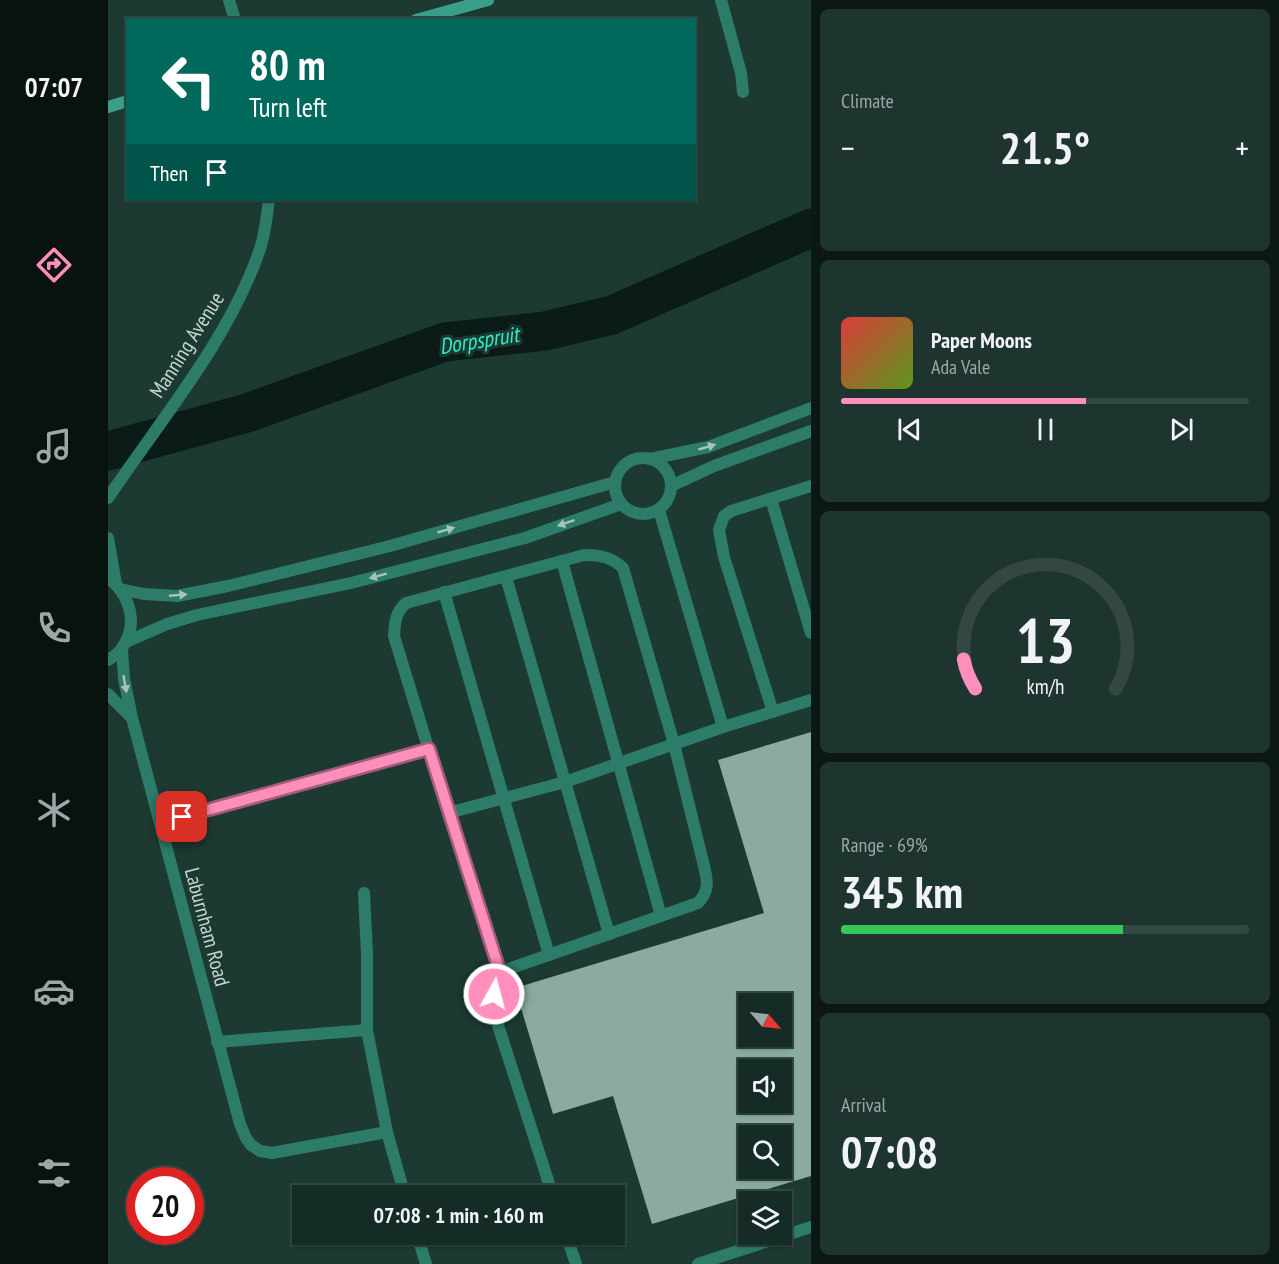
<!DOCTYPE html>
<meta charset="utf-8">
<style>
:root{--surface:#152c26;--page:#1e342e;--text:#f1f3f6;--muted:#9da7a7;--line:#344843;--accent:#fe8ebc}
body{margin:0;font-family:"PT Sans Narrow",sans-serif;background:var(--page);color:var(--text);height:100vh;display:flex;flex-direction:column;font-size:22px;white-space:nowrap}
*{box-sizing:border-box;margin:0}
p{font-size:20px;color:var(--muted)}
.icon{flex:none;width:33px;height:33px;fill:none;stroke:currentColor;stroke-width:2;stroke-linecap:round;stroke-linejoin:round}
.map{position:relative;flex:1;overflow:hidden}
.sheet{display:flex;flex-direction:column;gap:9px;padding:9px;background:#0c1815;width:468px}
.sheet>*{flex:none}
.hud{position:absolute;left:18px;top:18px;width:570px;height:183px;border-radius:0px;box-shadow:0 2px 4px #0004,0 0 0 2px var(--line);background:#00695c;color:#fff;overflow:hidden}
.needle{width:39px;rotate:118deg}
.buttons{position:absolute;left:630px;top:993px;display:grid;gap:12px}
.buttons a{display:grid;place-items:center;width:54px;height:54px;border-radius:0px;background:var(--surface);box-shadow:0 2px 4px #0004,0 0 0 2px var(--line);font-size:30px}
.speed{position:absolute;left:18px;top:1167px;display:flex;gap:12px;font-size:30px;font-weight:700;text-align:center}
.speed>*{display:grid;place-content:center;width:78px;height:78px;border-radius:50%;background:var(--surface);box-shadow:0 2px 4px #0004,0 0 0 2px var(--line);line-height:1}
.speed .limit{border:9px solid #d22;background:#fff;color:#111}
.pin{position:absolute;display:grid;place-items:center;width:51px;height:51px;color:#fff;margin:-26px;border-radius:12px;box-shadow:0 3px 9px #0006}
.me{position:absolute;width:66px;margin:-33px;rotate:7deg;stroke-linejoin:round;filter:drop-shadow(0 0 4px #0008)}
.turn{display:flex;align-items:center;gap:21px;height:126px;padding:0 24px;font-size:27px}
.turn .icon{width:78px;height:78px;stroke-width:2.5}
.turn b{display:block;font-size:42px;line-height:51px}
.then{display:flex;align-items:center;height:57px;padding:0 24px;background:#0003;gap:12px;font-size:22px}
.big{font-size:45px;font-weight:800;line-height:1.1}
.sheet .tile{flex:1;display:flex;flex-direction:column;justify-content:center;gap:9px;min-width:0;padding:0 21px;border-radius:9px;background:var(--page)}
.sheet .dial{align-items:center;gap:0}
.dial svg{height:156px;overflow:visible;fill:none;stroke:var(--line);stroke-width:7;stroke-linecap:round;text-anchor:middle}
.dial text{fill:var(--text);stroke:none}
.song{display:flex;align-items:center;gap:18px}
.cover{width:72px;height:72px;border-radius:9px;background:linear-gradient(135deg,hsl(0 70% 55%),hsl(90 70% 35%))}
.played{height:6px;border-radius:3px;background:linear-gradient(90deg,var(--accent) 60%,var(--line) 60%)}
.keys{display:flex;justify-content:space-around;direction:ltr}
.heat{display:flex;justify-content:space-between;align-items:center;font-size:33px;direction:ltr}
.charge{height:9px;border-radius:4px;background:linear-gradient(90deg,#34c759 69%,var(--line) 0)}
.trip{position:absolute;left:184px;top:1185px;width:333px;height:60px;border-radius:0px;background:var(--surface);box-shadow:0 2px 4px #0004,0 0 0 2px var(--line);font-weight:800;line-height:60px;text-align:center}
main{display:flex;flex:1;min-height:0}
.menu{display:flex;flex-direction:column;width:108px;justify-content:space-around;align-items:center;background:#08120f;color:var(--muted)}
.menu .icon{width:42px;height:42px}
.menu .active{color:var(--accent)}
.menu b{font-size:27px;color:var(--text)}
.map>svg:first-child{display:block}
.lines{fill:none;stroke-linecap:round;stroke-linejoin:round}
.river{stroke:#0b1c18;stroke-width:39}
.building{fill:#8baba1;fill-rule:evenodd}
.service{stroke:#2c7c69;stroke-width:12}
.minor{stroke:#2c7c69;stroke-width:12}
.tertiary{stroke:#2c7c69;stroke-width:12}
.secondary{stroke:#3a9f88;stroke-width:12}
.oneway{fill:#a6c4bb}
.route-casing{stroke:#a55c7a;stroke-width:15}
.route{stroke:#fe8ebc;stroke-width:10}
.labels{text-anchor:middle;stroke-width:6;stroke-linejoin:round;paint-order:stroke}
.street-label{font-size:21px;fill:#c5d6d0;stroke:#1c3a32}
.water-label{font-size:22px;font-style:italic;fill:#2defc9;stroke:#1c3a32}
</style>
<main>
<nav class="menu">
<b>07:07</b>
<svg class="icon active" aria-label="directions" viewBox="0 0 24 24"><path d="M12 3l9 9-9 9-9-9zM9 14v-3h6M13 9l2 2-2 2"/></svg>
<svg class="icon" aria-label="music" viewBox="0 0 24 24"><path d="M9 18V5l10-2v13"/><circle cx="6" cy="18" r="3"/><circle cx="16" cy="16" r="3"/></svg>
<svg class="icon" aria-label="phone" viewBox="0 0 24 24"><path d="M5 4h4l2 5-3 2q2 4 5 5l2-3 5 2v4C11 20 4 13 5 4z"/></svg>
<svg class="icon" aria-label="climate" viewBox="0 0 24 24"><path d="M12 3v18M4 7l16 10M4 17L20 7"/></svg>
<svg class="icon" aria-label="car" viewBox="0 0 24 24"><path d="M5 17H2v-5l4-1 3-4h7l3 4 3 1v5h-3M9 17h6M6 11h13"/><circle cx="7" cy="17" r="2"/><circle cx="17" cy="17" r="2"/></svg>
<svg class="icon" aria-label="filters" viewBox="0 0 24 24"><path d="M4 7h16M4 17h16"/><circle cx="9" cy="7" r="2"/><circle cx="15" cy="17" r="2"/></svg>
</nav>
<div class="map">
<svg width="703" height="1264" viewBox="0 0 703 1264">
<rect width="100%" height="100%" fill="#1c3a32"/>
<g class="lines">
<polyline class="river" points="0,451 139,413 337,342 437,331 504,315 703,228"/>
</g>
<path class="building" d="M703,732v444l-159,48 -39,-128 -60,18 -38,-126 249,-75 -46,-153zM640,1004h34v32h-34zM640,1070h34v32h-34zM640,1136h34v32h-34z"/>
<g class="lines">
<g class="service">
<polyline points="613,0 633,73 635,92"/>
<polyline points="663,499 703,633"/>
<polyline points="551,510 615,727"/>
<polyline points="454,561 553,916"/>
<polyline points="398,577 501,934"/>
<polyline points="336,592 441,955"/>
<polyline points="665,712 616,557 611,530 616,516 623,511 703,486"/>
<polyline points="340,813 457,782 615,727 703,700"/>
<polyline points="52,823 321,749"/>
<path d="M392,972l-52,-159 -54,-177c1,-14 1,-23 12,-33l178,-48c17,0 27,2 39,13l51,176 30,122c4,16 5,25 -6,37l-198,69 -6,22 2,25 57,177"/>
<polyline points="458,1234 468,1264"/>
<polyline points="590,1264 703,1227"/>
</g>
<g class="minor">
<circle cx="535" cy="486" r="28"/>
<polyline points="542,459 600,447 703,408"/>
<polyline points="563,486 606,466 703,431"/>
<polyline points="12,589 36,594 69,596 120,586 282,546 507,482"/>
<polyline points="18,642 59,624 89,615 243,583 417,538 513,504"/>
<polyline points="14,650 16,679 24,718 132,1124 138,1138 143,1145 152,1151 164,1153 279,1132"/>
<polyline points="0,694 24,718"/>
<polyline points="256,893 259,953 259,1030 279,1132 297,1196"/>
<polyline points="109,1042 259,1030"/>
<polyline points="309,1234 318,1264"/>
</g>
<g class="tertiary">
<polyline points="121,0 127,20"/>
<path d="M0,498c53,-79 121,-158 152,-249 5,-15 7,-33 9,-49"/>
<polyline points="0,538 8,584"/>
<path d="M0,578c22,16 31,46 14,70 -3,5 -9,9 -14,12"/>
</g>
<g class="secondary">
<polyline points="308,20 380,0"/>
<polyline points="0,107 20,101"/>
</g>
</g>
<defs><path id="oneway-solid" d="M-6-.8H1V-3.2L6.5 0L1 3.2V.8H-6Z" transform="scale(1.5)"/></defs>
<g class="oneway">
<use href="#oneway-solid" transform="translate(599 447) rotate(-16)"/>
<use href="#oneway-solid" transform="translate(458 523) rotate(161)"/>
<use href="#oneway-solid" transform="translate(338 530) rotate(-16)"/>
<use href="#oneway-solid" transform="translate(270 576) rotate(165)"/>
<use href="#oneway-solid" transform="translate(70 595) rotate(-5)"/>
<use href="#oneway-solid" transform="translate(17 684) rotate(80)"/>
</g>
<g class="lines">
<g class="route-casing">
<polyline id="route" points="74,817 321,749 392,972 386,994"/>
</g>
<use href="#route" class="route"/>
</g>
<g class="labels">
<g class="street-label">
<text transform="translate(79 345) rotate(-58)" y="7">Manning Avenue</text>
<text transform="translate(99 927) rotate(75)" y="7">Laburnham Road</text>
</g>
<g class="water-label">
<text transform="translate(371 340) rotate(-9)" y="8">Dorpspruit</text>
</g>
</g>
</svg>
<div class="buttons">
<a><svg class="needle" viewBox="-14 -14 28 28"><path d="M0-13l5 13h-10z" fill="#e53935"/><path d="M0 13l5-13h-10z" fill="#9da7a7"/></svg></a>
<a><svg class="icon" aria-label="sound" viewBox="0 0 24 24"><path d="M4 9h4l5-4v14l-5-4H4zM17 9q2 3 0 6"/></svg></a>
<a><svg class="icon" aria-label="search" viewBox="0 0 24 24"><circle cx="10" cy="10" r="6"/><path d="M15 15l6 6"/></svg></a>
<a><svg class="icon" aria-label="layers" viewBox="0 0 24 24"><path d="M12 4l9 5-9 5-9-5zM3 14l9 5 9-5"/></svg></a>
</div>
<div class="speed"><div class="limit">20</div></div>
<div class="pin" style="left:74px;top:817px;background:#d93025"><svg class="icon" aria-label="arrive" viewBox="0 0 24 24"><path d="M6 21V4h12l-3 4 3 4H6"/></svg></div>
<svg class="me" style="left:386px;top:994px" viewBox="-20 -20 40 40"><circle r="17" fill="#fe8ebc" stroke="#fff" stroke-width="3"/><path d="M0-11L8 9 0 5-8 9z" fill="#fff"/></svg>
<div class="trip">07:08 · 1 min · 160 m</div>
<div class="hud">
<div class="turn"><svg class="icon" aria-label="left" viewBox="0 0 24 24"><path d="M17 20v-9H6M10 6l-5 5 5 5"/></svg><div><b>80 m</b>Turn left</div></div>
<div class="then">Then<svg class="icon" aria-label="arrive" viewBox="0 0 24 24"><path d="M6 21V4h12l-3 4 3 4H6"/></svg></div>
</div>
</div>
<section class="sheet">
<div class="tile"><p>Climate</p>
<div class="heat"><a>−</a><b class="big">21.5°</b><a>+</a></div>
</div>
<div class="tile">
<div class="song"><i class="cover"></i><div><b>Paper Moons</b><p>Ada Vale</p></div></div>
<div class="played"></div>
<div class="keys"><svg class="icon" aria-label="previous" viewBox="0 0 24 24"><path d="M18 5L8 12l10 7zM5 5v14"/></svg><svg class="icon" aria-label="pause" viewBox="0 0 24 24"><path d="M8 5v14M16 5v14"/></svg><svg class="icon" aria-label="next" viewBox="0 0 24 24"><path d="M6 5l10 7-10 7zM19 5v14"/></svg></div>
</div>
<div class="tile dial"><svg viewBox="0 0 100 80">
<path d="M14 69A42 42 0 1 1 86 69"/>
<path d="M14 69A42 42 0 0 1 8 54" stroke="#fe8ebc"/>
<text x="50" y="56" font-size="32" font-weight="700">13</text>
<text x="50" y="72" font-size="11">km/h</text>
</svg></div>
<div class="tile"><p>Range · 69%</p><b class="big">345 km</b><div class="charge"></div></div>
<div class="tile"><p>Arrival</p><b class="big">07:08</b></div>
</section>
</main>
